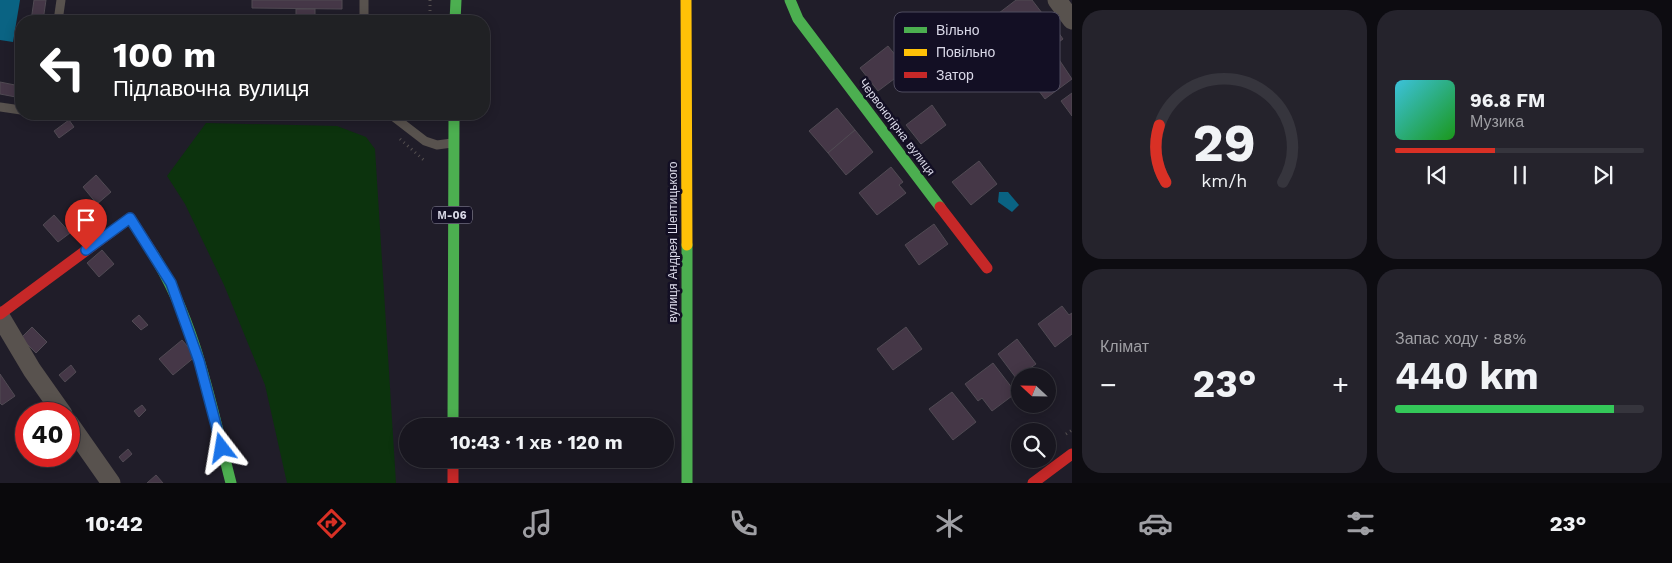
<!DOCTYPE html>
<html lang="uk">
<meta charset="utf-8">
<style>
:root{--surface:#18161f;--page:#25232c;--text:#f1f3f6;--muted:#9f9fa4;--line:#36353d;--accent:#d93025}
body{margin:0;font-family:"Work Sans",sans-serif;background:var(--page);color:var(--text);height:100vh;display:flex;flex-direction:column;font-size:19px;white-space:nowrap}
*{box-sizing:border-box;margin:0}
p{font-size:16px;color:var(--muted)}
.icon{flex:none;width:28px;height:28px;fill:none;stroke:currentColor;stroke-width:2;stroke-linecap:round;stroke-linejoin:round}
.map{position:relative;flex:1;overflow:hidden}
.drawer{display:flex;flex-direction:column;gap:10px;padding:10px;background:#0d0c11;width:600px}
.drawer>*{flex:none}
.top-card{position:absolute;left:15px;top:15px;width:475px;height:105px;border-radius:20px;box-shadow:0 2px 12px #0003,0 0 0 1px var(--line);background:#202124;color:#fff;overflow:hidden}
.needle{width:32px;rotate:292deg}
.buttons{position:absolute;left:1011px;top:368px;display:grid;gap:10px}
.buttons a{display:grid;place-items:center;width:45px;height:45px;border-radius:50%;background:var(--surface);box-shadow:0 2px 12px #0003,0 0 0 1px var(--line);font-size:25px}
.speed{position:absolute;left:15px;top:402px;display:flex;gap:10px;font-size:25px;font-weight:700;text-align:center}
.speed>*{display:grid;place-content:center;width:65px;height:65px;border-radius:50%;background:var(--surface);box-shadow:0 2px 12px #0003,0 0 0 1px var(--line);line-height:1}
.speed .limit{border:8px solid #d22;background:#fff;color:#111}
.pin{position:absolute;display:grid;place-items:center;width:42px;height:42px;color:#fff;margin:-51px -21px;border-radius:50% 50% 50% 0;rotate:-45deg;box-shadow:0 0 5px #0007}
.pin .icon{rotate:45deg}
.me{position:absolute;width:55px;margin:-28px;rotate:346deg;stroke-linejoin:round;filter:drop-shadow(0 0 4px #0008)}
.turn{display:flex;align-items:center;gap:18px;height:105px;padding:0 15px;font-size:22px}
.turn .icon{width:65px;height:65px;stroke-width:2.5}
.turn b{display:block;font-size:35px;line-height:42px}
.big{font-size:38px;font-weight:700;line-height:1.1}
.drawer .card{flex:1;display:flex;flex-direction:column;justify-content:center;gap:8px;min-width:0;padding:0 18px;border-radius:20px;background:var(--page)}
.drawer .dial{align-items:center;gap:0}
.dial svg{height:130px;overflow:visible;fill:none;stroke:var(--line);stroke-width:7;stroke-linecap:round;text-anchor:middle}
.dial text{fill:var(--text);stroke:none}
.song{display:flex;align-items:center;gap:15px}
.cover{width:60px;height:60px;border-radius:8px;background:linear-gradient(135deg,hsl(190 70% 55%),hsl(120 70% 35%))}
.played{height:5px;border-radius:2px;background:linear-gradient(90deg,var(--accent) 40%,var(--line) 40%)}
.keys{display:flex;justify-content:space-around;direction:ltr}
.heat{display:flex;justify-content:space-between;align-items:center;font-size:28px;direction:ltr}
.charge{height:8px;border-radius:4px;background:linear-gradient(90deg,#34c759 88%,var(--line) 0)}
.drawer .tiles{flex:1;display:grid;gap:10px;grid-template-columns:repeat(2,1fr)}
.trip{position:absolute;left:399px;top:418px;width:275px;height:50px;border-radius:25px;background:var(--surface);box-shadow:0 2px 12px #0003,0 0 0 1px var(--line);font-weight:700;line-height:50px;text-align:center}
.tab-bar{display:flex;height:80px;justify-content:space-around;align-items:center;background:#0a090c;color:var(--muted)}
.tab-bar .icon{width:35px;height:35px}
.tab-bar .selected{color:var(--accent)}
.tab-bar b{font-size:22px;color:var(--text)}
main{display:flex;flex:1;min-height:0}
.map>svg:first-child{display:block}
.green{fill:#0c330d}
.water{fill:#0a6383}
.building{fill:#453747;stroke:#504a53}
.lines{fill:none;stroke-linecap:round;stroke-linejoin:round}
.path{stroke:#555050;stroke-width:3;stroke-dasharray:1 4;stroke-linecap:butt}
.lane{stroke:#58524e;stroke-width:9}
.street{stroke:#58524e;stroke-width:19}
.fast{stroke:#4caf50;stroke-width:11}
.slow{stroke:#ffc107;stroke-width:11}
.jam{stroke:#c62828;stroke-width:11}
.route-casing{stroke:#114b97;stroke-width:12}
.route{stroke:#1a73e8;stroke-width:9}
.labels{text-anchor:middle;stroke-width:5;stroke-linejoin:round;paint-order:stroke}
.shield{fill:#130f24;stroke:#9e9cad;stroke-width:1}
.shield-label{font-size:11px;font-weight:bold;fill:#dad9e8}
.street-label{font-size:12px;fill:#dad9e8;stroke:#130f24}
.key{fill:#130f24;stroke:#4f4c5f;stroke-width:1}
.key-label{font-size:14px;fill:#dad9e8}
</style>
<main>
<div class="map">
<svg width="1072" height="483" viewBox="0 0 1072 483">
<rect width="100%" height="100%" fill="#201d29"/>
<polygon class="green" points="206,123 337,126 366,137 375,149 396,483 287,483 265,385 224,285 185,204 167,176"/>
<g class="water">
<polygon points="0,0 20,0 13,42 0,40"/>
<polygon points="999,192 1008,192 1019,205 1012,212 998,202"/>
</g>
<g class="building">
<polygon points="34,0 46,0 43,21 31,21"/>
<polygon points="252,0 342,0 342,9 252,8"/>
<polygon points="1016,0 1032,0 1042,13 1016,34 999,13"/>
<rect x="296" y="9" width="19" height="12"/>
<polygon points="1048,18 1063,39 1038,57 1023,37"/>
<polygon points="888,46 904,66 895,72 898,76 878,91 860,68"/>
<polygon points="1058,58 1072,79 1045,99 1030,79"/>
<polygon points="21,80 21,98 0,94 0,82 20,86"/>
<polygon points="1072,93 1072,116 1061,101"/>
<polygon points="932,105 946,125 921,144 906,125"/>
<polygon points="837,108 855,130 828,153 809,131"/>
<polygon points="69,120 74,127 59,138 54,131"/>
<polygon points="855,130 873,152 846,175 828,153"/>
<polygon points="979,161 997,184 971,205 952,182"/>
<polygon points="891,167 903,182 899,185 906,193 877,215 859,193"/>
<polygon points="96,175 111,192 97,204 83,187"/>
<polygon points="54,215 70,233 58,242 43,225"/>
<polygon points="934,224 948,244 919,265 905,245"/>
<polygon points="102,250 114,264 99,277 87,263"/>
<polygon points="1062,306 1069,315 1072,313 1072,334 1055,347 1038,324"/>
<polygon points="139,315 148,325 141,330 132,321"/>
<polygon points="32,327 47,342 36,353 21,338"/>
<polygon points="906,327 922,349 893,370 877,349"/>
<polygon points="1017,339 1036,364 1016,378 998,354"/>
<polygon points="182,340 196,356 173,375 159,359"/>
<polygon points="993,363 1016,393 992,411 982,398 978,401 965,384"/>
<polygon points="71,365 76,372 65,382 59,375"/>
<polygon points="0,374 15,396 2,405 0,403"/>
<polygon points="952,392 976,422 953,440 929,409"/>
<polygon points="142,405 146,410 139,417 134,411"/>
<polygon points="128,449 132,454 123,462 119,457"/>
<polygon points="156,475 163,483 147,483"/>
</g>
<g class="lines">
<g class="path">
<polyline points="430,21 430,0"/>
<polyline points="400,139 426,162"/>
<polyline points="1066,434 1072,430"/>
</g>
<g class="lane">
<polyline points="58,21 61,0"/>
<polyline points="364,21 364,0"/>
<polyline points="0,107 21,110"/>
<polyline points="390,114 425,141 437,145 452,143"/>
</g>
<g class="street">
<polyline points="1057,0 1072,20"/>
<polyline points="0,316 32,370 63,414"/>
<polyline points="69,423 111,483"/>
</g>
<g class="fast">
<polyline points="790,0 798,19 940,207"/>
<polyline points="455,21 456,0"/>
<polyline points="687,245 687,483"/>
<path d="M153,254c43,68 58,152 78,229"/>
<polyline points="453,426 454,114"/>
</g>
<polyline class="slow" points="686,0 687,245"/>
<g class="jam">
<polyline points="940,207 987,268"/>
<polyline points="0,314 130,218 153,254"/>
<polyline points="453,459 453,483"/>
<polyline points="1033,483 1072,454"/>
</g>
</g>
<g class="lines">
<g class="route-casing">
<polyline id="route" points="86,250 130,218 171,283 199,361 222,448"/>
</g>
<use href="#route" class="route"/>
</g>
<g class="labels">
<rect class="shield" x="432" y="206.5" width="40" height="17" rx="4"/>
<g class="shield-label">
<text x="452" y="219">М-06</text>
</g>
<g class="street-label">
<text transform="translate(897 127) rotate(53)" y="4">Червоногірна вулиця</text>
<text transform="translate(673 242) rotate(-90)" y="4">вулиця Андрея Шептицького</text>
</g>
</g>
<rect x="894" y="12" width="166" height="80" rx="8" class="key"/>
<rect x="904" y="27" width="23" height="6" fill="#4caf50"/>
<rect x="904" y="49" width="23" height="7" fill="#ffc107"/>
<rect x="904" y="72" width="23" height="6" fill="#c62828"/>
<g class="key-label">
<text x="936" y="35">Вільно</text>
<text x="936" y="57">Повільно</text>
<text x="936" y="80">Затор</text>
</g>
</svg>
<div class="buttons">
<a><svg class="needle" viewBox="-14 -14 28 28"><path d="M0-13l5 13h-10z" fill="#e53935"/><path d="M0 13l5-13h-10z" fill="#9f9fa4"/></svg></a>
<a><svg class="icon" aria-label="search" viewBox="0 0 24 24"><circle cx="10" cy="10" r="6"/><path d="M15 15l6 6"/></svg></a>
</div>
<div class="speed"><div class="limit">40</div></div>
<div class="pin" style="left:86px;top:250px;background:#d93025"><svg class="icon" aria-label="arrive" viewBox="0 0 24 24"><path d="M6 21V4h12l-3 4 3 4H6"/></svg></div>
<svg class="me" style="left:222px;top:448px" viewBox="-20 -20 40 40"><path d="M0-17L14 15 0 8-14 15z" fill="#1a73e8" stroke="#fff" stroke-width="4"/></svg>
<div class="trip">10:43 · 1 хв · 120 m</div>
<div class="top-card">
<div class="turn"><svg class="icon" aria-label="left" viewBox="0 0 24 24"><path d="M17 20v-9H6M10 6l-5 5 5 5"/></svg><div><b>100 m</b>Підлавочна вулиця</div></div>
</div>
</div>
<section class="drawer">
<div class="tiles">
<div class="card dial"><svg viewBox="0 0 100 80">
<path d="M14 69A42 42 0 1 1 86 69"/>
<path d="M14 69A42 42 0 0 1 10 34" stroke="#d93025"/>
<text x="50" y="56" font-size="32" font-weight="700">29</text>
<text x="50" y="72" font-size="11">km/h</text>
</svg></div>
<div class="card">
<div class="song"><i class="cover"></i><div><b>96.8 FM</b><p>Музика</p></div></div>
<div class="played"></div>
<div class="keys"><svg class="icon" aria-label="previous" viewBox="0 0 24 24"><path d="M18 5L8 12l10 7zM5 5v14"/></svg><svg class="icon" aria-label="pause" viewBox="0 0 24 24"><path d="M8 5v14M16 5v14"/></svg><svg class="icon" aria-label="next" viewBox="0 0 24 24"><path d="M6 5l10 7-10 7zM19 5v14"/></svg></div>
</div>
<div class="card"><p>Клімат</p>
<div class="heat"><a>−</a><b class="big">23°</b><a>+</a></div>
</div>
<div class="card"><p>Запас ходу · 88%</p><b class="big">440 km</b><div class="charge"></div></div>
</div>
</section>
</main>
<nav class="tab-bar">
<b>10:42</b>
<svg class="icon selected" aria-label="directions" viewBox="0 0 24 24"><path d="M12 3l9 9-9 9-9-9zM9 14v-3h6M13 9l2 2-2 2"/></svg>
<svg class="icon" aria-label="music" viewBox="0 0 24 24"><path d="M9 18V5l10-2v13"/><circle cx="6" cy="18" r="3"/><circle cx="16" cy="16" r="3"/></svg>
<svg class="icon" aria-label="phone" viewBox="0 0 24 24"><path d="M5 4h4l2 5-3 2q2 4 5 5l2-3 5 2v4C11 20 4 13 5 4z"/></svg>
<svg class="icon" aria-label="climate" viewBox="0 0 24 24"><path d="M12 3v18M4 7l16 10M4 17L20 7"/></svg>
<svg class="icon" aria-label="car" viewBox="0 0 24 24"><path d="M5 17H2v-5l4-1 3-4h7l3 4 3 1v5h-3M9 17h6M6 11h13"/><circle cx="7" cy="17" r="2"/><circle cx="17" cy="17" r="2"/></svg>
<svg class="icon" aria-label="filters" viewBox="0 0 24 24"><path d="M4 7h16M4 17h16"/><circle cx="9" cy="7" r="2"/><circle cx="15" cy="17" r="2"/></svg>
<b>23°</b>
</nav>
